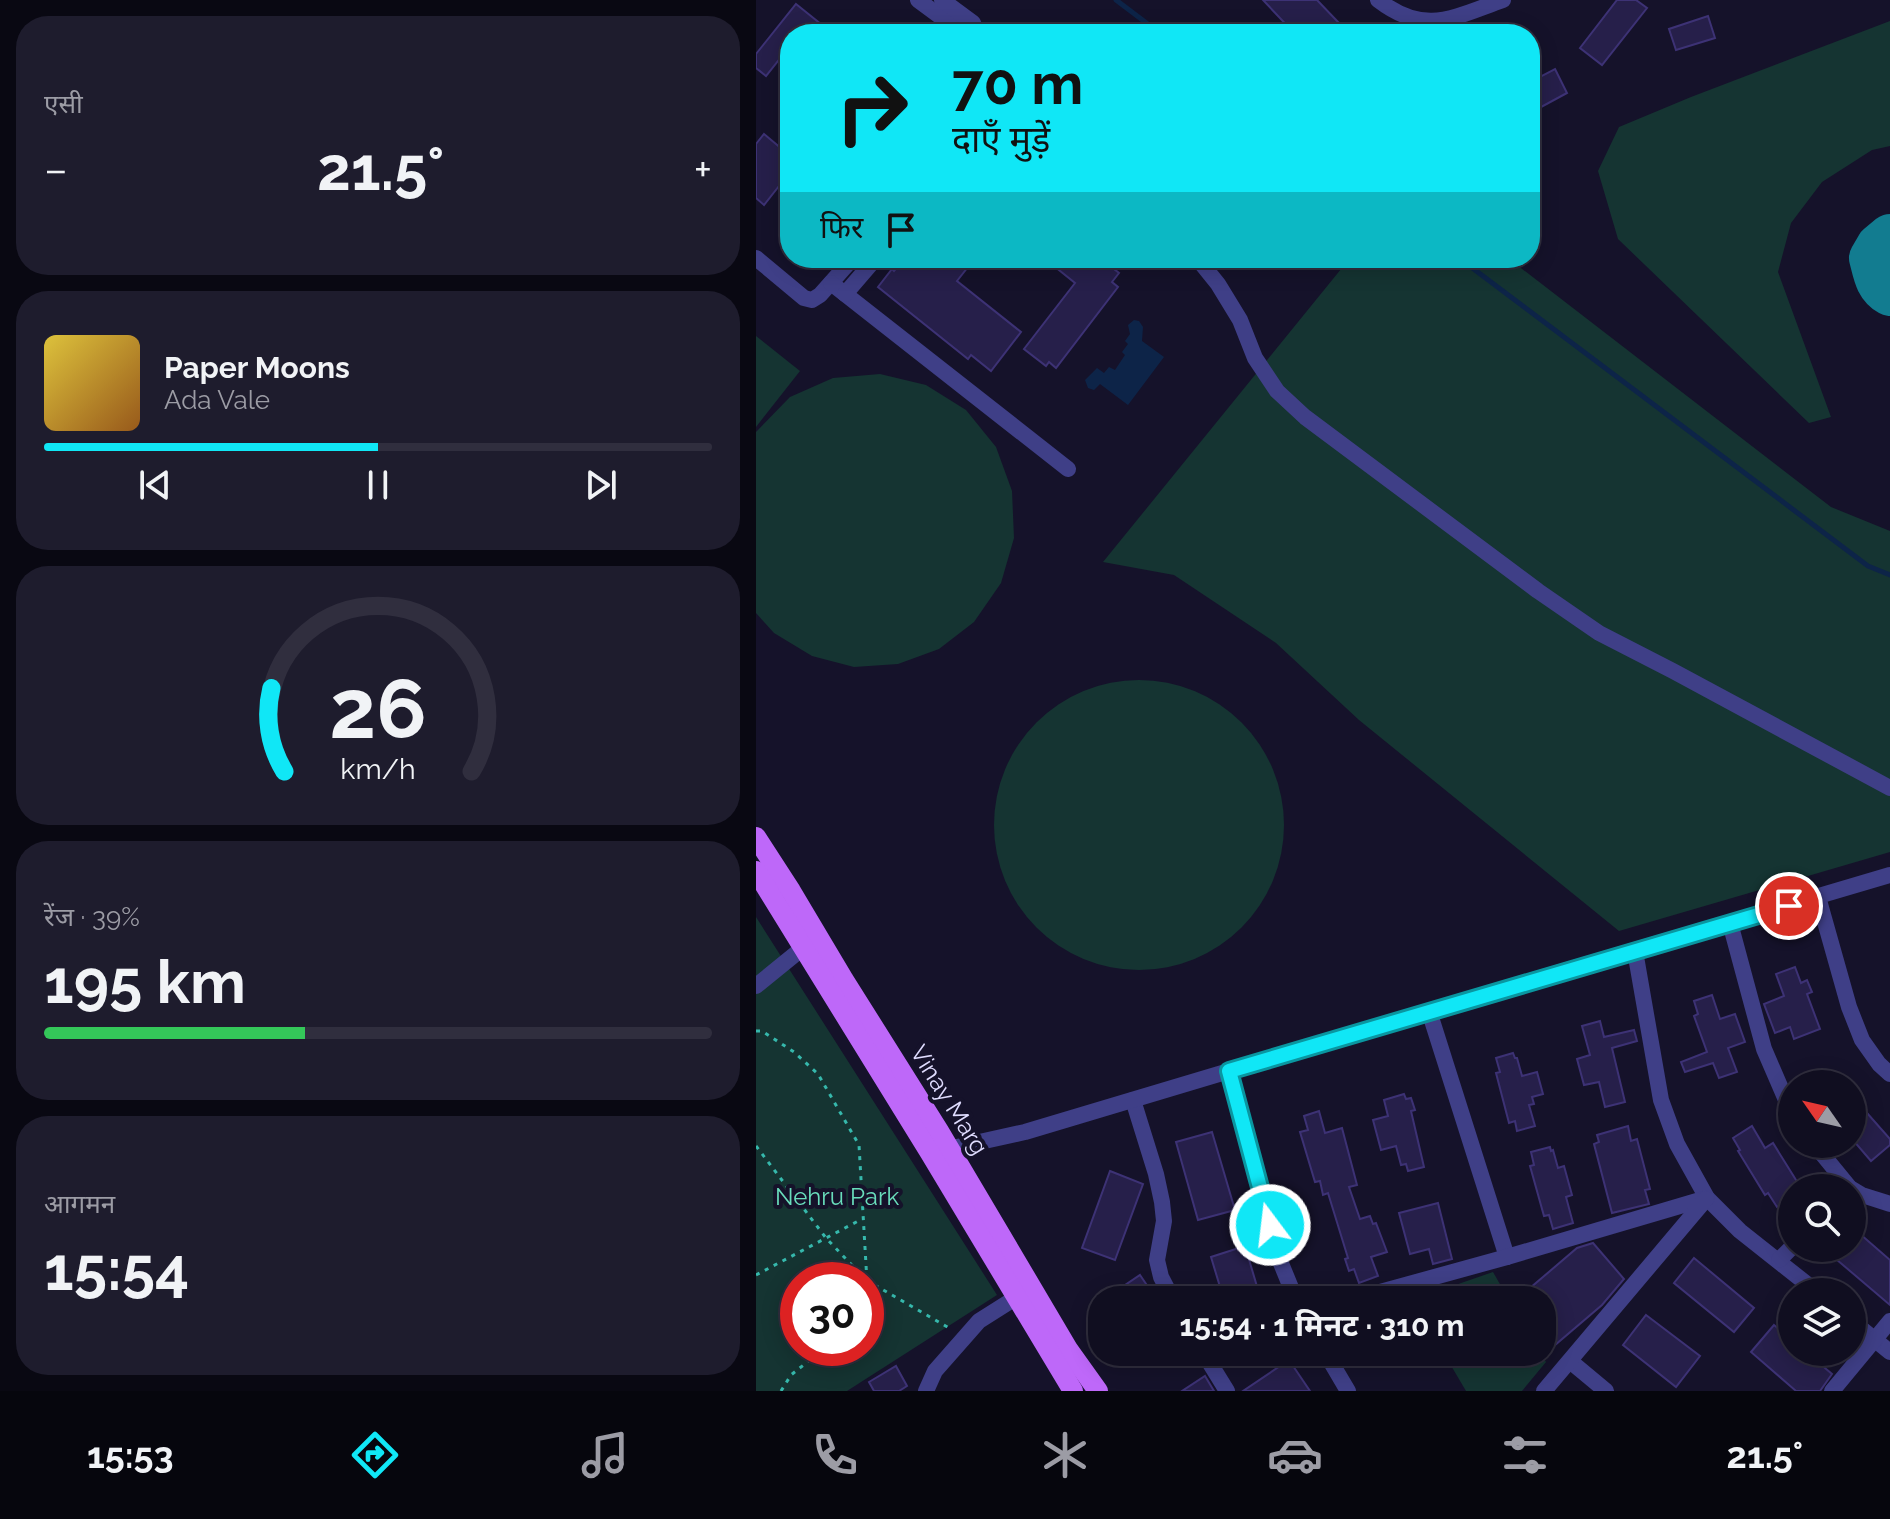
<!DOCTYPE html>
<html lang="hi">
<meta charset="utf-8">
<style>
:root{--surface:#100e20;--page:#1e1c2d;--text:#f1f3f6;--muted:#9c9ca5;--line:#302e3e;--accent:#10e7f6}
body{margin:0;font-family:Raleway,"Noto Sans Devanagari",sans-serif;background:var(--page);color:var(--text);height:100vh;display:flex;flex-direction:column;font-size:30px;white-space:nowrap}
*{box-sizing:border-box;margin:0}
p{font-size:26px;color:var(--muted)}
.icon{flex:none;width:44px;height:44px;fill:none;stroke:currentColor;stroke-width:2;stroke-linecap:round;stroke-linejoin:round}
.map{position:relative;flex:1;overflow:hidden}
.details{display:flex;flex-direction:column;gap:16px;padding:16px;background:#090812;width:756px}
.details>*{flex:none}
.guide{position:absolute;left:24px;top:24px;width:760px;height:244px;border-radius:32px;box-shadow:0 4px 20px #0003,0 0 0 2px var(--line);background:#10e7f6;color:#111;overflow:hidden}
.needle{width:52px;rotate:304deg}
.controls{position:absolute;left:1022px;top:1070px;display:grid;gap:16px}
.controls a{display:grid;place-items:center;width:88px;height:88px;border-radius:50%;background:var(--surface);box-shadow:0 4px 20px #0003,0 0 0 2px var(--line);font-size:40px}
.speed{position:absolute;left:24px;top:1262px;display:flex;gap:16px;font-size:40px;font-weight:700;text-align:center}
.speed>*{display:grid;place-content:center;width:104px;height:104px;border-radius:50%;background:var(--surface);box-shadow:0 4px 20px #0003,0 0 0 2px var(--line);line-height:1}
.speed .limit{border:12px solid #d22;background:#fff;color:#111}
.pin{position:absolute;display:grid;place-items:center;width:68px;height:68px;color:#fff;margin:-34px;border:4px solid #fff;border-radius:50%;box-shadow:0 2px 8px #0007}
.me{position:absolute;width:88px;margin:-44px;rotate:345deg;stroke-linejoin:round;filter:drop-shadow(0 0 6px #0008)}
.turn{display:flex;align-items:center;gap:28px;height:168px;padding:0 40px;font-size:36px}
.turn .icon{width:104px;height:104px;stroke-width:2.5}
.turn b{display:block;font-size:56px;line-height:68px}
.then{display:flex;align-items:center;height:76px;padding:0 40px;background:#0003;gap:16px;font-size:30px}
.big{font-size:60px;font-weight:700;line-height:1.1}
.details .card{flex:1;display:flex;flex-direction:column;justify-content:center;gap:12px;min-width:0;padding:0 28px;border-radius:32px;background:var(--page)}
.details .dial{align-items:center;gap:0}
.dial svg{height:208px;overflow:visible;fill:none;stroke:var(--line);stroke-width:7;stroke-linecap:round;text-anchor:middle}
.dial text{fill:var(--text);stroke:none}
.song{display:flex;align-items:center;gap:24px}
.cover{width:96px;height:96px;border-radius:12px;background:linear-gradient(135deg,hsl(50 70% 55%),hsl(30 70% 35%))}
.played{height:8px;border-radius:4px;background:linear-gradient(90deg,var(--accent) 50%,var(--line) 50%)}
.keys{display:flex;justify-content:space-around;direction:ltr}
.heat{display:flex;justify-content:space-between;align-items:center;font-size:44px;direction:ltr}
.charge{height:12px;border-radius:6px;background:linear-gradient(90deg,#34c759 39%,var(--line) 0)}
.trip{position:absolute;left:332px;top:1286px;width:468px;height:80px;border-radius:32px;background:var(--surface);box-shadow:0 4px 20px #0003,0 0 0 2px var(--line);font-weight:700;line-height:80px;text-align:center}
.menu{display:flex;height:128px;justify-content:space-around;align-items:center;background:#06060d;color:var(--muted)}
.menu .icon{width:56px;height:56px}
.menu .current{color:var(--accent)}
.menu b{font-size:36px;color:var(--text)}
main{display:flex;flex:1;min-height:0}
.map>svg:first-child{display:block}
.green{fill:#153432;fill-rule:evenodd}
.water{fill:#0d2448}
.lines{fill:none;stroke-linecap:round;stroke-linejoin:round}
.stream{stroke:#0d2448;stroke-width:5}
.taxiway{stroke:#127c90;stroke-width:44}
.building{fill:#261f4a;stroke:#3d3275;stroke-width:2}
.path{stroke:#36b8ac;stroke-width:3;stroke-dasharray:4 6;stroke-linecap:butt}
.minor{stroke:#3f3f87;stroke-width:16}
.major{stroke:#be68f9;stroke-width:20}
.route-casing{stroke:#0a96a0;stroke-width:20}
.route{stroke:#10e7f6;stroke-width:14}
.labels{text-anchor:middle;stroke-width:8;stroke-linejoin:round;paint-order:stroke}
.street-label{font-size:24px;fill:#dfdcfe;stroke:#15122a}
.park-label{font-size:24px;fill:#69ddbc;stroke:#15122a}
</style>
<main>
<section class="details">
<div class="card"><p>एसी</p>
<div class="heat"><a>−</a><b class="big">21.5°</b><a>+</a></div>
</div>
<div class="card">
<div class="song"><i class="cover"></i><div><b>Paper Moons</b><p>Ada Vale</p></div></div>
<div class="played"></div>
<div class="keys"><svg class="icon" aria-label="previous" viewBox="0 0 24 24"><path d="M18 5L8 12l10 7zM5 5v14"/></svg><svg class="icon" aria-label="pause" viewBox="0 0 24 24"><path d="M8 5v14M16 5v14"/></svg><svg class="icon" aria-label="next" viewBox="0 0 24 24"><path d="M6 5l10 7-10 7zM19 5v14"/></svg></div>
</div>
<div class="card dial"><svg viewBox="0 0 100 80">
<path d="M14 69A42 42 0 1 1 86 69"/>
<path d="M14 69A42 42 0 0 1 9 37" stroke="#10e7f6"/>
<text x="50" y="56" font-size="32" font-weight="700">26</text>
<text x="50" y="72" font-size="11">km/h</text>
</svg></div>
<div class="card"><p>रेंज · 39%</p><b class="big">195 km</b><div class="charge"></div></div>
<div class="card"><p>आगमन</p><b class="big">15:54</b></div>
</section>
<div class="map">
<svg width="1134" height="1391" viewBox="0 0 1134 1391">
<rect width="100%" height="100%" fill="#15122a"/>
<g class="green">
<polygon points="1134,21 1134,146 1116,150 1066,182 1035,223 1022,272 1075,417 1053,423 862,239 842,171 863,127 935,97"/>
<polygon points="594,258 752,258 1075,507 1134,531 1134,852 863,931 603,720 520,643 418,575 347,562"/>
<polygon points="0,336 44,371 0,427"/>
<polygon points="124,374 170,385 210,410 240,447 256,491 258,538 245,583 218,622 183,649 142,664 98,667 56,656 18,633 0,613 0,432 34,397 77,378"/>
<circle cx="383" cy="825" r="145"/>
<path d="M0,917l241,378 -150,96h-91zM42,1280h68v68h-68z"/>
<polygon points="737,1272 753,1300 656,1300"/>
<polygon points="687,1352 784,1352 790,1362 766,1391 710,1391"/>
</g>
<polygon class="water" points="378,320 383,321 387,327 386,341 408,357 372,405 344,384 338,390 332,388 329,380 341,368 348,373 353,367 359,370 369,355 366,352 372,344 369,341 374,334 372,325"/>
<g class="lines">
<g class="stream">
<polyline points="360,0 405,34"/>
<polyline points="703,258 1112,566 1134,575"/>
</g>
<path class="taxiway" d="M1134,236l-12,10 -7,12c4,15 5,28 19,36"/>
</g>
<g class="building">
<polygon points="507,0 561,0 583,23 572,34 539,34"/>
<polygon points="861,0 880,0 891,8 846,65 824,48"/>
<polygon points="40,4 66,25 59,34 34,34 34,63 26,56 10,76 0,68 0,54"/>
<polygon points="952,16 959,38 920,50 913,29"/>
<polygon points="799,69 811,93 774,113 774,82"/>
<polygon points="8,134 26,149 34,139 34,172 8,205 0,198 0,144"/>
<polygon points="149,258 219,258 201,281 265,332 235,371 215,355 212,359 122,287 136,269 138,271"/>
<polygon points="288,258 344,258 363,273 356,282 362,287 300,368 293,362 290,366 268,349 319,283"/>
<polygon points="1039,967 1045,983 1051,980 1056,992 1051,994 1064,1029 1038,1039 1034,1027 1019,1033 1008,1004 1028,996 1020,974"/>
<polygon points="956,995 964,1019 979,1014 989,1042 972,1048 981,1072 963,1078 957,1063 929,1072 925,1062 951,1052 938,1016 942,1014 938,1001"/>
<polygon points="844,1021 848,1037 878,1030 881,1041 856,1048 869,1102 849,1107 843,1082 828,1085 821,1059 834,1055 826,1026"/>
<polygon points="757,1053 759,1058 761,1058 766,1076 781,1072 787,1094 776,1097 778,1104 773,1105 779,1126 761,1131 759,1121 753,1123 740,1073 744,1072 740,1058"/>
<polygon points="648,1094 650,1099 655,1098 659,1110 655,1111 668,1167 652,1171 650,1164 645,1165 640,1146 625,1150 617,1120 632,1116 628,1100"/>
<polygon points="1096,1096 1134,1139 1134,1145 1115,1161 1096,1139"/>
<polygon points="563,1111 569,1133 586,1128 601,1185 593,1187 604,1219 614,1216 617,1224 620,1223 631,1252 615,1257 622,1276 603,1283 598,1269 593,1271 589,1259 592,1258 572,1193 567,1195 564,1181 559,1182 544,1132 552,1130 548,1116"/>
<polygon points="872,1126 875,1141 881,1139 894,1189 889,1190 893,1204 856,1213 838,1144 843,1142 841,1135"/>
<polygon points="996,1126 1009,1148 1017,1143 1045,1188 1036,1188 1036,1198 1021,1207 1012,1193 1009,1195 982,1151 984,1150 977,1138"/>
<polygon points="456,1132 479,1210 442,1220 420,1142"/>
<polygon points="794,1147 795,1151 797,1150 802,1168 808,1166 816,1195 810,1197 817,1223 797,1229 793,1215 788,1216 774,1166 778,1165 775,1152"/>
<polygon points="354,1171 387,1184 359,1260 326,1248"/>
<polygon points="682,1203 696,1259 677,1264 673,1249 654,1254 643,1213"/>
<polygon points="1096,1227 1134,1260 1134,1305 1067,1248 1096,1248"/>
<polygon points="837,1243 868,1279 846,1305 799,1345 786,1330 786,1300 760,1300 821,1248"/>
<polygon points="489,1246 505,1300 468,1300 455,1257"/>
<polygon points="938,1258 998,1308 978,1332 918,1283"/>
<polygon points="384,1275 401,1300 347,1300"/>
<polygon points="890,1315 944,1356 920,1387 867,1345"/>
<polygon points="1018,1325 1036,1340 1036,1352 1050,1352 1076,1374 1064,1391 1040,1391 995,1352"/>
<polygon points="533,1360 554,1391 487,1391"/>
<polygon points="140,1366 151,1386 143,1391 118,1391 113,1382"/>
<polygon points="449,1376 458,1391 426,1391"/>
</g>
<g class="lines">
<g class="path">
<polyline points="0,1031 6,1031 38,1052 62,1074 103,1145 112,1299 110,1300"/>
<polyline points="0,1146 70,1238 110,1280"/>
<polyline points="0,1275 106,1219"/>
<polyline points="110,1280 193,1328"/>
<polyline points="25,1391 35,1375 65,1351 65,1348"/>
</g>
<g class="minor">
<polyline points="162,0 208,34"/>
<polyline points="186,0 217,23 221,34"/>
<path d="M622,0c47,36 74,18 125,0"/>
<polyline points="0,258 48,298 56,300 64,295 97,258"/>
<polyline points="441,258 462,284 484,320 499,358 521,391 549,417 782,591 843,633 917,671 1134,788"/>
<polyline points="75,283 312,469"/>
<polyline points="89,294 120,258"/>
<polyline points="1062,897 1093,1007 1106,1040 1123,1064 1134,1074"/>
<polyline points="974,923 1008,1049 1036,1114"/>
<polyline points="879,951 905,1100 921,1144 951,1198 984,1231 1061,1292"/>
<polyline points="0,986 48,947"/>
<polyline points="673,1011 751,1257"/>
<polyline points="473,1071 522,1256 540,1300"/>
<polyline points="377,1100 400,1174 406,1202 408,1221 401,1260 405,1277 417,1300"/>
<polyline points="1058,1144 1094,1188"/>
<polyline points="183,1151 269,1132 774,981 1134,875"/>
<polyline points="1096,1189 1106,1195 1134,1204"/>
<polyline points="1023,1260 1036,1247"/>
<polyline points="595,1300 751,1257 951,1198"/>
<polyline points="1096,1321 1134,1352"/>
<polyline points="447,1352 471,1391"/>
<polyline points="569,1352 592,1391"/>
<polyline points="814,1361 850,1391"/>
<polyline points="170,1391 179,1371 223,1321 261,1297"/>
<polyline points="788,1391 950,1199"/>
<polyline points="1076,1391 1134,1321"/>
</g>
<g class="major">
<polyline points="0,837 35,891 88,980 183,1131 312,1349 342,1391"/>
<polyline points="0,871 174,1153 317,1391"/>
</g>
</g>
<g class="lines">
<g class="route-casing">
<polyline id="route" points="514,1225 473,1071 1033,906"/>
</g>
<use href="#route" class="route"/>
</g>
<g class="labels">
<g class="street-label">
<text transform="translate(193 1100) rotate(58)" y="8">Vinay Marg</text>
</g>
<g class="park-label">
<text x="81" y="1205">Nehru Park</text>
</g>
</g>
</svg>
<div class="controls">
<a><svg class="needle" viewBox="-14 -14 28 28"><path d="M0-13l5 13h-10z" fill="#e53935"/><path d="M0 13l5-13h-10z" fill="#9c9ca5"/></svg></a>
<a><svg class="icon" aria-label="search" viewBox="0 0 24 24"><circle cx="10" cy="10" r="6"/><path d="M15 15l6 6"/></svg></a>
<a><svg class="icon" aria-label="layers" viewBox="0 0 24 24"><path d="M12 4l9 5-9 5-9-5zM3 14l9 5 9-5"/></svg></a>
</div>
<div class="speed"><div class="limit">30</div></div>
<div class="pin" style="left:1033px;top:906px;background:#d93025"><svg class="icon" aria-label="arrive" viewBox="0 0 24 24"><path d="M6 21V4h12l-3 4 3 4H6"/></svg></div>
<svg class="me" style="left:514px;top:1225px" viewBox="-20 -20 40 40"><circle r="17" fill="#10e7f6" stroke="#fff" stroke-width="3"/><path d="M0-11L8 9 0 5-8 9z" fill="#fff"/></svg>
<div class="trip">15:54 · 1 मिनट · 310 m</div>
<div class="guide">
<div class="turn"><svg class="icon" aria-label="right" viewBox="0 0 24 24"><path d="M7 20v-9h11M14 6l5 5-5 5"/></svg><div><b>70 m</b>दाएँ मुड़ें</div></div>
<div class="then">फिर<svg class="icon" aria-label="arrive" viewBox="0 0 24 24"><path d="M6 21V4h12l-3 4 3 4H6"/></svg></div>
</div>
</div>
</main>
<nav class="menu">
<b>15:53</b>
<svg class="icon current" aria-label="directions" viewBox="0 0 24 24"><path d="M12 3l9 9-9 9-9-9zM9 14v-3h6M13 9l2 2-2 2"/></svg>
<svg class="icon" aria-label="music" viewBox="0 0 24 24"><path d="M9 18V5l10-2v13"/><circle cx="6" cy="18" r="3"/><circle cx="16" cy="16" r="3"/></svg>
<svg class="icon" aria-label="phone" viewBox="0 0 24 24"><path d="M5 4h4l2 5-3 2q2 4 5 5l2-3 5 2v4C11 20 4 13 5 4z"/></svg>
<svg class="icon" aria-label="climate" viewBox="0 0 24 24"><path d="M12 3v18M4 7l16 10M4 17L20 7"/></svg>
<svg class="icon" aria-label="car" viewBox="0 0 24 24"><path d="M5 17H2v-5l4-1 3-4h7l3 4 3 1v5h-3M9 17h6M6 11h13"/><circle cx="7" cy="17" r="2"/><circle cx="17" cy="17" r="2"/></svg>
<svg class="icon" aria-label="filters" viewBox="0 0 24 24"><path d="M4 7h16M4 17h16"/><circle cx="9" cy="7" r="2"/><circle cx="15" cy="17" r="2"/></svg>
<b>21.5°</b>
</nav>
